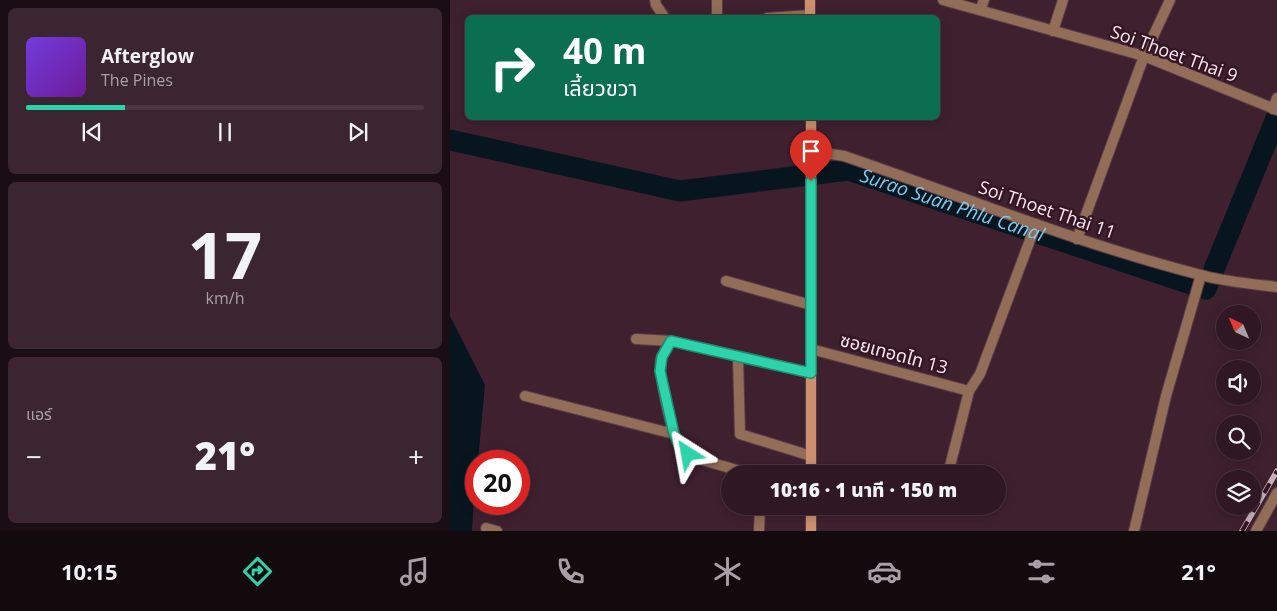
<!DOCTYPE html>
<html lang="th">
<meta charset="utf-8">
<style>
:root{--surface:#2f1823;--page:#3b2530;--text:#f1f3f6;--muted:#a7a0a6;--line:#4a3741;--accent:#2dd4ab}
body{margin:0;font-family:"Open Sans","Noto Sans Thai",sans-serif;background:var(--page);color:var(--text);height:100vh;display:flex;flex-direction:column;font-size:19px;white-space:nowrap}
*{box-sizing:border-box;margin:0}
p{font-size:16px;color:var(--muted)}
.icon{flex:none;width:28px;height:28px;fill:none;stroke:currentColor;stroke-width:2;stroke-linecap:round;stroke-linejoin:round}
.map{position:relative;flex:1;overflow:hidden}
.details{display:flex;flex-direction:column;gap:8px;padding:8px;background:#1a0d13;width:450px}
.details>*{flex:none}
.hud{position:absolute;left:15px;top:15px;width:475px;height:105px;border-radius:8px;box-shadow:0 2px 12px #0003,0 0 0 1px var(--line);background:#0b6e4f;color:#fff;overflow:hidden}
.needle{width:32px;rotate:316deg}
.buttons{position:absolute;left:766px;top:305px;display:grid;gap:10px}
.buttons a{display:grid;place-items:center;width:45px;height:45px;border-radius:50%;background:var(--surface);box-shadow:0 2px 12px #0003,0 0 0 1px var(--line);font-size:25px}
.speed{position:absolute;left:15px;top:450px;display:flex;gap:10px;font-size:25px;font-weight:700;text-align:center}
.speed>*{display:grid;place-content:center;width:65px;height:65px;border-radius:50%;background:var(--surface);box-shadow:0 2px 12px #0003,0 0 0 1px var(--line);line-height:1}
.speed .limit{border:8px solid #d22;background:#fff;color:#111}
.pin{position:absolute;display:grid;place-items:center;width:42px;height:42px;color:#fff;margin:-51px -21px;border-radius:50% 50% 50% 0;rotate:-45deg;box-shadow:0 0 5px #0007}
.pin .icon{rotate:45deg}
.me{position:absolute;width:55px;margin:-28px;rotate:326deg;stroke-linejoin:round;filter:drop-shadow(0 0 4px #0008)}
.turn{display:flex;align-items:center;gap:18px;height:105px;padding:0 15px;font-size:22px}
.turn .icon{width:65px;height:65px;stroke-width:2.5}
.turn b{display:block;font-size:35px;line-height:42px}
.big{font-size:38px;font-weight:800;line-height:1.1}
.details .widget{flex:1;display:flex;flex-direction:column;justify-content:center;gap:8px;min-width:0;padding:0 18px;border-radius:8px;background:var(--page)}
.details .dial{align-items:center;gap:0}
.dial b{font-size:65px;line-height:1}
.song{display:flex;align-items:center;gap:15px}
.cover{width:60px;height:60px;border-radius:8px;background:linear-gradient(135deg,hsl(260 70% 55%),hsl(280 70% 35%))}
.played{height:5px;border-radius:2px;background:linear-gradient(90deg,var(--accent) 25%,var(--line) 25%)}
.keys{display:flex;justify-content:space-around;direction:ltr}
.heat{display:flex;justify-content:space-between;align-items:center;font-size:28px;direction:ltr}
.trip{position:absolute;left:271px;top:465px;width:285px;height:50px;border-radius:25px;background:var(--surface);box-shadow:0 2px 12px #0003,0 0 0 1px var(--line);font-weight:800;line-height:50px;text-align:center}
.menu{display:flex;height:80px;justify-content:space-around;align-items:center;background:#130a0e;color:var(--muted)}
.menu .icon{width:35px;height:35px}
.menu .active{color:var(--accent)}
.menu b{font-size:22px;color:var(--text)}
main{display:flex;flex:1;min-height:0}
.map>svg:first-child{display:block}
.water{fill:#07161e}
.lines{fill:none;stroke-linecap:round;stroke-linejoin:round}
.canal{stroke:#07161e;stroke-width:21}
.lane-casing{stroke:#593c4a;stroke-width:12}
.street-casing{stroke:#593c4a;stroke-width:12}
.secondary-casing{stroke:#593c4a;stroke-width:12}
.lane{stroke:#926d57;stroke-width:10}
.street{stroke:#926d57;stroke-width:10}
.secondary{stroke:#cc906e;stroke-width:10}
.rail-casing{stroke:#c7afb9;stroke-width:5.5}
.rail{stroke:#341625;stroke-width:4;stroke-dasharray:11;stroke-linecap:butt}
.route-casing{stroke:#1d8a6f;stroke-width:12}
.route{stroke:#2dd4ab;stroke-width:9}
.labels{text-anchor:middle;stroke-width:5;stroke-linejoin:round;paint-order:stroke}
.street-label{font-size:18px;fill:#fce7ef;stroke:#341625}
.water-label{font-size:19px;font-style:italic;fill:#7dccf2;stroke:#341625}
</style>
<main>
<section class="details">
<div class="widget">
<div class="song"><i class="cover"></i><div><b>Afterglow</b><p>The Pines</p></div></div>
<div class="played"></div>
<div class="keys"><svg class="icon" aria-label="previous" viewBox="0 0 24 24"><path d="M18 5L8 12l10 7zM5 5v14"/></svg><svg class="icon" aria-label="pause" viewBox="0 0 24 24"><path d="M8 5v14M16 5v14"/></svg><svg class="icon" aria-label="next" viewBox="0 0 24 24"><path d="M6 5l10 7-10 7zM19 5v14"/></svg></div>
</div>
<div class="widget dial"><b>17</b><p>km/h</p></div>
<div class="widget"><p>แอร์</p>
<div class="heat"><a>−</a><b class="big">21°</b><a>+</a></div>
</div>
</section>
<div class="map">
<svg width="827" height="531" viewBox="0 0 827 531">
<rect width="100%" height="100%" fill="#3f202f"/>
<polygon class="water" points="0,316 35,385 28,461 26,461 22,531 0,531"/>
<g class="lines">
<path class="canal" id="s1" d="M0,140l230,51 168,-21 358,119 71,-173"/>
<g class="lane-casing">
<g id="lane">
<polyline points="205,0 206,5 215,18"/>
<polyline points="267,18 267,0"/>
<polyline points="317,18 360,15"/>
<polyline points="186,339 221,341"/>
<polyline points="288,358 290,434 361,456"/>
<polyline points="75,396 224,434"/>
<path d="M301,474l-56,-16c-6,-3 -11,-6 -15,-12 -9,-13 -22,-73 -19,-88 2,-6 7,-12 10,-17l140,32"/>
<polyline points="36,528 47,531"/>
<polyline points="309,531 310,506"/>
</g>
</g>
<g class="street-casing">
<g id="street">
<polyline points="493,0 694,56 827,110"/>
<polyline points="530,10 534,0"/>
<polyline points="603,31 613,0"/>
<polyline points="823,109 827,98"/>
<path d="M361,151l33,5c120,41 238,89 361,120 23,6 48,8 72,11"/>
<polyline points="627,239 694,56 720,0"/>
<polyline points="276,281 361,305"/>
<polyline points="361,349 519,391"/>
<polyline points="498,474 519,391 530,374 586,224"/>
<polyline points="684,531 716,396 751,275"/>
<polyline points="806,531 827,493"/>
</g>
</g>
<g class="secondary-casing">
<g id="secondary">
<polyline points="360,0 360,18"/>
<polyline points="361,118 361,474"/>
<polyline points="361,506 361,531"/>
</g>
</g>
<use href="#lane" class="lane"/>
<use href="#street" class="street"/>
<use href="#secondary" class="secondary"/>
<g class="rail-casing">
<polyline id="rail" points="792,531 827,471"/>
</g>
<use href="#rail" class="rail"/>
</g>
<g class="lines">
<g class="route-casing">
<polyline id="route" points="238,454 229,445 224,434 210,371 212,357 221,341 361,373 361,181"/>
</g>
<use href="#route" class="route"/>
</g>
<g class="labels">
<g class="street-label">
<text transform="translate(724 54) rotate(20)" y="6">Soi Thoet Thai 9</text>
<text transform="translate(597 210) rotate(19)" y="6">Soi Thoet Thai 11</text>
<text transform="translate(444 354) rotate(15)" y="6">ซอยเทอดไท 13</text>
</g>
<g class="water-label">
<text dy="7" stroke="none"><textPath href="#s1" startOffset="515">Surao Suan Phlu Canal</textPath></text>
</g>
</g>
</svg>
<div class="buttons">
<a><svg class="needle" viewBox="-14 -14 28 28"><path d="M0-13l5 13h-10z" fill="#e53935"/><path d="M0 13l5-13h-10z" fill="#a7a0a6"/></svg></a>
<a><svg class="icon" aria-label="sound" viewBox="0 0 24 24"><path d="M4 9h4l5-4v14l-5-4H4zM17 9q2 3 0 6"/></svg></a>
<a><svg class="icon" aria-label="search" viewBox="0 0 24 24"><circle cx="10" cy="10" r="6"/><path d="M15 15l6 6"/></svg></a>
<a><svg class="icon" aria-label="layers" viewBox="0 0 24 24"><path d="M12 4l9 5-9 5-9-5zM3 14l9 5 9-5"/></svg></a>
</div>
<div class="speed"><div class="limit">20</div></div>
<div class="pin" style="left:361px;top:181px;background:#d93025"><svg class="icon" aria-label="arrive" viewBox="0 0 24 24"><path d="M6 21V4h12l-3 4 3 4H6"/></svg></div>
<svg class="me" style="left:238px;top:454px" viewBox="-20 -20 40 40"><path d="M0-17L14 15 0 8-14 15z" fill="#2dd4ab" stroke="#fff" stroke-width="4"/></svg>
<div class="trip">10:16 · 1 นาที · 150 m</div>
<div class="hud">
<div class="turn"><svg class="icon" aria-label="right" viewBox="0 0 24 24"><path d="M7 20v-9h11M14 6l5 5-5 5"/></svg><div><b>40 m</b>เลี้ยวขวา</div></div>
</div>
</div>
</main>
<nav class="menu">
<b>10:15</b>
<svg class="icon active" aria-label="directions" viewBox="0 0 24 24"><path d="M12 3l9 9-9 9-9-9zM9 14v-3h6M13 9l2 2-2 2"/></svg>
<svg class="icon" aria-label="music" viewBox="0 0 24 24"><path d="M9 18V5l10-2v13"/><circle cx="6" cy="18" r="3"/><circle cx="16" cy="16" r="3"/></svg>
<svg class="icon" aria-label="phone" viewBox="0 0 24 24"><path d="M5 4h4l2 5-3 2q2 4 5 5l2-3 5 2v4C11 20 4 13 5 4z"/></svg>
<svg class="icon" aria-label="climate" viewBox="0 0 24 24"><path d="M12 3v18M4 7l16 10M4 17L20 7"/></svg>
<svg class="icon" aria-label="car" viewBox="0 0 24 24"><path d="M5 17H2v-5l4-1 3-4h7l3 4 3 1v5h-3M9 17h6M6 11h13"/><circle cx="7" cy="17" r="2"/><circle cx="17" cy="17" r="2"/></svg>
<svg class="icon" aria-label="filters" viewBox="0 0 24 24"><path d="M4 7h16M4 17h16"/><circle cx="9" cy="7" r="2"/><circle cx="15" cy="17" r="2"/></svg>
<b>21°</b>
</nav>
